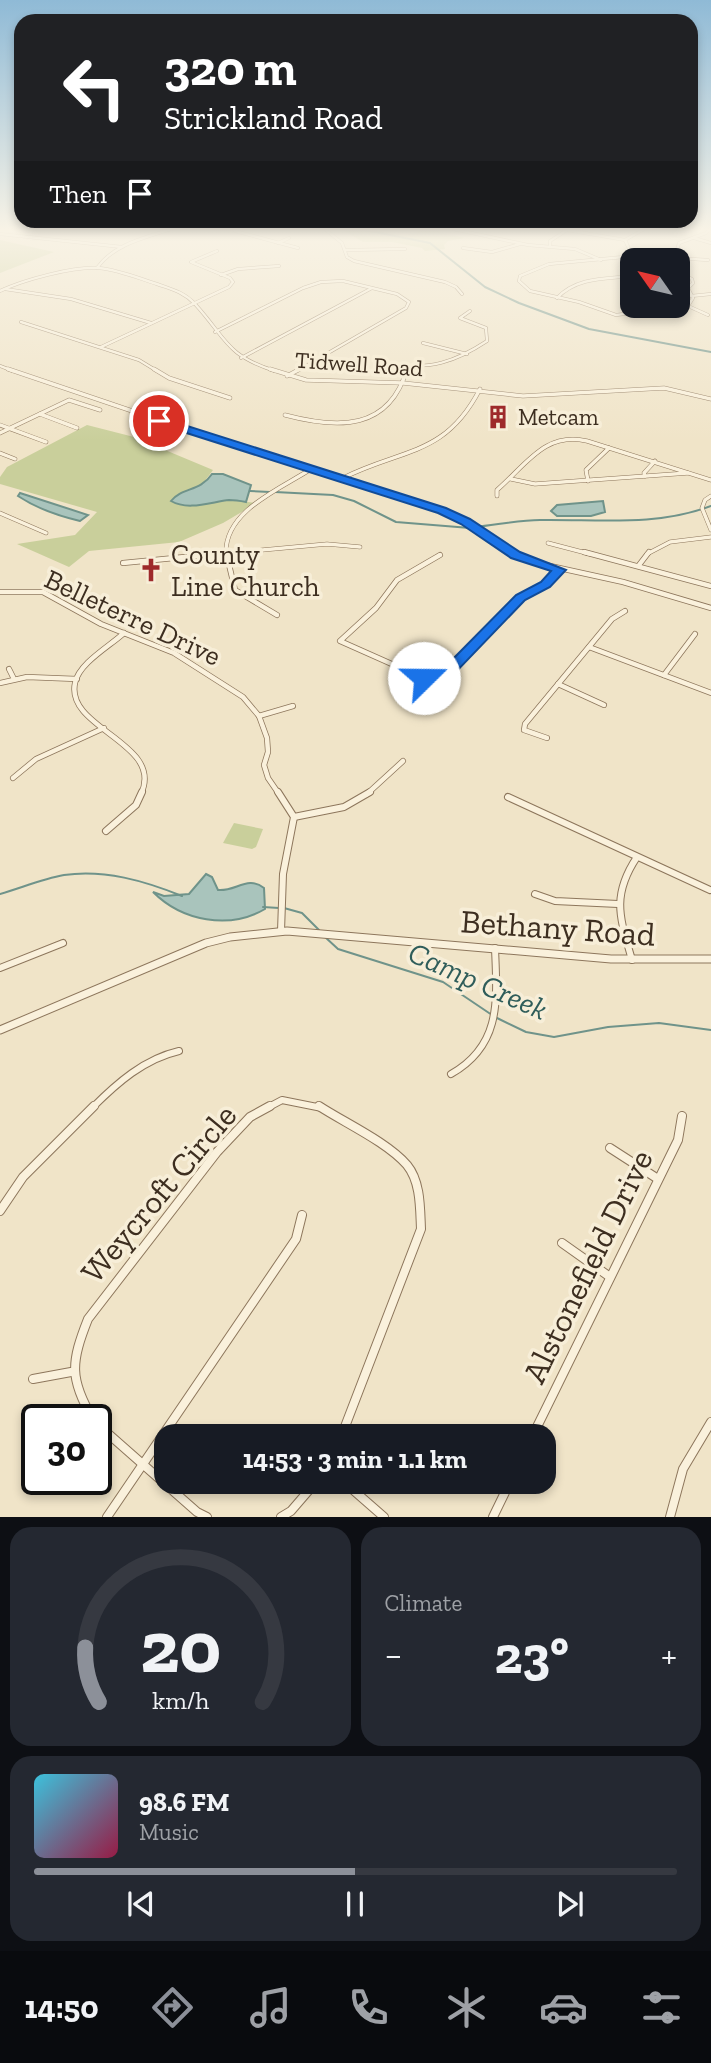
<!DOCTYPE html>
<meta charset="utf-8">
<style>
:root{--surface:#171b24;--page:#242831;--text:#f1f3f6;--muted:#9ea1a6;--line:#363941;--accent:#8c9099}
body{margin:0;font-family:"Zilla Slab",serif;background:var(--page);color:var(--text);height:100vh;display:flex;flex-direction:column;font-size:26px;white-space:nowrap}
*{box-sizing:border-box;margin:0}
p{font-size:23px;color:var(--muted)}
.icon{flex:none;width:38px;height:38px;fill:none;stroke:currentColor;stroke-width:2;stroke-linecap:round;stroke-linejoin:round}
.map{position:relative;height:1517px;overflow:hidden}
.side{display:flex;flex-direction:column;gap:10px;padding:10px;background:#0d0f14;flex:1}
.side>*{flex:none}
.guide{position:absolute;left:14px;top:14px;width:684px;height:214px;border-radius:21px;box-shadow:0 4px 10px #0003;background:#202124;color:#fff;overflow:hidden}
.needle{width:46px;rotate:304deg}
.controls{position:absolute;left:620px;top:248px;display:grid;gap:14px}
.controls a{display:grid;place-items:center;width:70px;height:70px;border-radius:14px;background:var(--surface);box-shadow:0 4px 10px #0003;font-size:35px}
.speed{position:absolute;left:21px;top:1404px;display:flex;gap:14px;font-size:35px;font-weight:700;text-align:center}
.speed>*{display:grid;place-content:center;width:91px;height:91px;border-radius:50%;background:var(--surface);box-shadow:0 4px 10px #0003;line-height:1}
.speed .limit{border:4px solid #111;border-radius:10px;background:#fff;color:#111}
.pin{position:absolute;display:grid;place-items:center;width:60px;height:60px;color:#fff;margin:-30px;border:4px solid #fff;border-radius:50%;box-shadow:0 2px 7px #0007}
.me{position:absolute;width:77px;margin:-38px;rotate:68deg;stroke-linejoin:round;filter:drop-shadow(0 0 5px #0008)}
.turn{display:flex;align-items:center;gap:24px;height:147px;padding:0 35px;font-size:32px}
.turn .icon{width:91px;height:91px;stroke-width:2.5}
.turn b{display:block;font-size:49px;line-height:60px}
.then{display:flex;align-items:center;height:66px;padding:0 35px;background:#0003;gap:14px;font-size:26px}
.big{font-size:52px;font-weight:800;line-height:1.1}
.side .widget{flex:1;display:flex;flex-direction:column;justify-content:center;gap:10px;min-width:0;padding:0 24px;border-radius:21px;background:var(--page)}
.side .dial{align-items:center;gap:0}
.dial svg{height:182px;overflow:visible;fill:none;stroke:var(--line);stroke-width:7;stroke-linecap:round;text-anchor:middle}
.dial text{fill:var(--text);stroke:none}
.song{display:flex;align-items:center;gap:21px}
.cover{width:84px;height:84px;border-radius:10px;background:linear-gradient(135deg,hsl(190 70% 55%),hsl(340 70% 35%))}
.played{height:7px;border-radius:4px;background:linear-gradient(90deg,var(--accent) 50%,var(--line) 50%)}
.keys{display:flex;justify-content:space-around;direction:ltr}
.heat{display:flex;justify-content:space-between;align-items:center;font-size:38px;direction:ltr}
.side .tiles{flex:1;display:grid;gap:10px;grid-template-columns:1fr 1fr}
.widget:last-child{grid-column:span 2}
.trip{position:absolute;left:154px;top:1424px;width:402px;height:70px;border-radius:21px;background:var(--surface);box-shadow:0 4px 10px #0003;font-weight:800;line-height:70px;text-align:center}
.menu{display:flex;height:112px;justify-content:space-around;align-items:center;background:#090b0e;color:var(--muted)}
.menu .icon{width:49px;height:49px}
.menu .selected{color:var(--accent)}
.menu b{font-size:32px;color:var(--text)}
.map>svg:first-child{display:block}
.green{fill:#c9cf9b}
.water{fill:#a9c4bc;stroke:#6f938a;stroke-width:2}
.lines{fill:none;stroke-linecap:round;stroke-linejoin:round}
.stream{stroke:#6f938a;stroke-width:2}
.minor-far4-casing{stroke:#8d765c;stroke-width:3.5}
.minor-far3-casing{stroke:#8d765c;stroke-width:4.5}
.minor-far2-casing{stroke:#8d765c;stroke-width:6}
.minor-far1-casing{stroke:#8d765c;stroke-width:8}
.minor-casing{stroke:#8d765c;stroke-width:10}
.tertiary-casing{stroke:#8d765c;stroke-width:9}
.minor-far4{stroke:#faf1dc;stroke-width:2.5}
.minor-far3{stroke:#faf1dc;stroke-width:3.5}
.minor-far2{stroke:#faf1dc;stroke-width:4.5}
.minor-far1{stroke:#faf1dc;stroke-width:6}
.minor{stroke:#faf1dc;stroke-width:8}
.tertiary{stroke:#faf1dc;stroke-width:7}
.route{fill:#1a73e8;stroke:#114b97;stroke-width:2}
.labels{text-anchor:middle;stroke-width:7;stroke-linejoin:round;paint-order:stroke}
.far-street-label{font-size:23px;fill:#3d2e20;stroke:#f7eed8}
.far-poi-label{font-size:23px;fill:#3d2e20;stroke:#f7eed8;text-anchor:start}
.poi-label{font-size:28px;fill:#3d2e20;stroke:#f7eed8;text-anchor:start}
.street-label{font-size:28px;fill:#3d2e20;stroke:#f7eed8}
.water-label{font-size:30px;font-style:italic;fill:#2f5d5a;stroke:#f7eed8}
.near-street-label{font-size:33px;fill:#3d2e20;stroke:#f7eed8}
</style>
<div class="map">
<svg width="711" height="1517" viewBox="0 0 711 1517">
<rect width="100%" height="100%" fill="#f0e4c8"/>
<g class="green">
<polygon points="341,229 367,229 405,235 423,230 441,229 439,232 465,238 448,241 444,245 445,249 425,251 422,248 392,242 363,242"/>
<polygon points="0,240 54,252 0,273"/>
<polygon points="87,425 134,437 213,470 204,482 201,492 223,499 257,503 223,523 179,542 89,551 69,567 17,544 75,535 97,512 0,484 0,477 7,467"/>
<polygon points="234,823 263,829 256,847 252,849 223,843"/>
</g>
<g class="water">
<path d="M212,474h11l28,11 -5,17c-5,-1 -11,-2 -17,-2 -18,2 -41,11 -58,1 11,-14 29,-9 41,-27z"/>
<path d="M20,493l68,22 -8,6c-21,-5 -44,-13 -62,-25z"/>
<polygon points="603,501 605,512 591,516 557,516 551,511 557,505"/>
<path d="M206,874l6,3 6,13c17,2 30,-15 46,-2l1,21c-36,21 -83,12 -112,-17l11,4 25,-2z"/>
</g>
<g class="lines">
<g class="stream">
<polyline points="360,229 430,243 485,287 519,303 589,329 711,352"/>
<polyline points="250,491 270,492"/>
<polyline points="275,492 333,495 354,501 396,522 470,528"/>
<path d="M475,527c21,-2 43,-7 65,-7 58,-1 115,7 171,-14"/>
<path d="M0,894c21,-6 42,-15 64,-19 40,-6 81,6 118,21"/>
<polyline points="263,907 279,908"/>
<polyline points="284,908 302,913 319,930"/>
<polyline points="325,937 338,949 443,982 492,1015"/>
<polyline points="497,1018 526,1032 554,1037 608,1027 659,1023 711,1030"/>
</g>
<g class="minor-far4-casing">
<g id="minor-far4">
<polyline points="215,229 243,229"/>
<polyline points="325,229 342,243 347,257 354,261 445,282 456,287 462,294"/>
<polyline points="453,229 528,245 575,249 601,260"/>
<polyline points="567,230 625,240"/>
<polyline points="235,231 298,248"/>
<polyline points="0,234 122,247"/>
<polyline points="694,238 711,243"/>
<polyline points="278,243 289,238"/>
<polyline points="550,245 550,241 567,230"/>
<polyline points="463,248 492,252 520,244"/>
<polyline points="345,250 405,249"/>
<polyline points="634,256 549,264 520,276 519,281 530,291 579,302 616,315 688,306 693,298 688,288 693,283 692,279 677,271"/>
<polyline points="676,258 708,260"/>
<polyline points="643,261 631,253 625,240 644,229"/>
<polyline points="674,261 679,243 706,233 709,229"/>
<path d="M97,268c17,-24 47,-30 74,-39"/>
<polyline points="221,275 238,269 279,266"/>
<polyline points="5,289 71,299 151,323"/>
<path d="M0,291c23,-11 74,-25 99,-23 20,2 39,10 58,16 14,5 27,8 38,20 32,35 30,51 80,67"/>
<polyline points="628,291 632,288"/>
<polyline points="691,296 711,294"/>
<path d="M557,298c20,-21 48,-19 75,-22"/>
<polyline points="688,306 708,315"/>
<polyline points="21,322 139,360 157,371"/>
<polyline points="215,332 303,288 321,282 343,281 397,294 409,302 406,308 297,371"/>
<polyline points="423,343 467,354"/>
<polyline points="101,347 229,287 233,282 230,278 191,262 217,251"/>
<polyline points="241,358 372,288"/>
<path d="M392,364c38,6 63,-2 95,-23l-1,-13 -26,-10 10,-7"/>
<polyline points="0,366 13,371"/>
<polyline points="407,371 408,367"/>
</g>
</g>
<g class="minor-far3-casing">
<g id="minor-far3">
<polyline points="8,369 218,440 442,510 518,554"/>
<polyline points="154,369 169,378 230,398"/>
<polyline points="270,369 306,380 403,383 523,396 664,388 711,399"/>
<polyline points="287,376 300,369"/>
<polyline points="40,414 77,428"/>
<path d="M285,415c53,14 104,16 122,-46"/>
<polyline points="0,425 46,442"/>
<polyline points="0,433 69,400 100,410"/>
<polyline points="0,453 15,459"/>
<polyline points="645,476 644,473 655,461"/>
<path d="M343,478c59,-30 102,-21 137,-89"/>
<polyline points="511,479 535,484 688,473"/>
<polyline points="588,481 586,470 609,448"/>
<path d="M497,496v-6c29,-25 48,-59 90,-49l124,39"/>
<polyline points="711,496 705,500 702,508 711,530"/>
<polyline points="0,513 46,533"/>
<polyline points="548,543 590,554"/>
<polyline points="218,554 327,544 360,547"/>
<path d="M226,554c-2,-43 54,-65 85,-85"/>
<polyline points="647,554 670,542 711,537"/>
</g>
</g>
<g class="minor-far2-casing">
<g id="minor-far2">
<polyline points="226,552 235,590 277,615"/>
<polyline points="515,552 532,562 623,582 711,608"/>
<polyline points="584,552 711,586"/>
<polyline points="440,555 397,580 376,608 340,641 421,677 437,678 450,670 520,597 548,583 560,570"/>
<polyline points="123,563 236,552"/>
<polyline points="639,565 649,552"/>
<polyline points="0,592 43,592 101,624 174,653 243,697 259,716 267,738 268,752 264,765 268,778 279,794"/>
<path d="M124,633c-14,13 -45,30 -49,50 -10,46 90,60 66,111"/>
<polyline points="589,647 711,693"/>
<polyline points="9,669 14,679"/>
<polyline points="664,675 695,634"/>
<polyline points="0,683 27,677 77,679"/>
<polyline points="558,684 604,705"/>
<polyline points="259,716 293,706"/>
<polyline points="547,738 524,730 525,724 612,619 625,611"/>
<polyline points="13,778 36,759 104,728"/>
<polyline points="367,794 403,761"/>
</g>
</g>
<g class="minor-far1-casing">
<g id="minor-far1">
<polyline points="278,792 294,817 283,874 281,931"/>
<polyline points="508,797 710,890"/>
<polyline points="294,817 344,807 370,792"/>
<polyline points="106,831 136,805 142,792"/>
<polyline points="535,894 555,901 618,904"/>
<path d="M632,960c-12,-42 -21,-64 5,-103"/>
<polyline points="0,968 63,943"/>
<path d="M451,1074c51,-29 46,-74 44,-126"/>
<path d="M92,1108c25,-25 52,-49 87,-57"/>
<polyline points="267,1108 282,1100 322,1108"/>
</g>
</g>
<g class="minor-casing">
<g id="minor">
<path d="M319,1106c26,17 68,36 88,59 14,17 13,44 14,64l-80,208"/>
<polyline points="610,1148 658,1179"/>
<polyline points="0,1211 23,1177 94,1106"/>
<polyline points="562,1243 610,1277"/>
<polyline points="33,1379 71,1372"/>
<path d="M93,1419c-24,-40 -22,-57 -5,-100l129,-167 33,-35 20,-11"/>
<polyline points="96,1423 197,1512 207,1517"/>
<polyline points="532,1437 678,1140 682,1116"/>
<polyline points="344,1482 384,1517"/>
<polyline points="107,1517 296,1239 302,1215"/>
<polyline points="281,1517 291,1511 316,1482"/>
<polyline points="493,1517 510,1482"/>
<polyline points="670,1517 683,1469 711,1422"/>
</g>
</g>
<g class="tertiary-casing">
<polyline id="tertiary" points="0,1030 206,943 230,937 287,931 611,959 711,959"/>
</g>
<use href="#minor-far4" class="minor-far4"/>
<use href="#minor-far3" class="minor-far3"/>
<use href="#minor-far2" class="minor-far2"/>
<use href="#minor-far1" class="minor-far1"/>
<use href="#minor" class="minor"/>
<use href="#tertiary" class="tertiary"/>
</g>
<linearGradient id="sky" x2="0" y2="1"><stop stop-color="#8fbad6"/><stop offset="0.52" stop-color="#f8f3e6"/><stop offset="1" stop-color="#f8f3e6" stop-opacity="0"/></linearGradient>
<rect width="711" height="441" fill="url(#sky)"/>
<polygon class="route" points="155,418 162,418 446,508 470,519 520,552 566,570 550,587 525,600 452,676 437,682 419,681 417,678 419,675 442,670 516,595 541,582 551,571 511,558 461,524 438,513 155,423"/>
<defs>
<g id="building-bare" transform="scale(1.89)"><path d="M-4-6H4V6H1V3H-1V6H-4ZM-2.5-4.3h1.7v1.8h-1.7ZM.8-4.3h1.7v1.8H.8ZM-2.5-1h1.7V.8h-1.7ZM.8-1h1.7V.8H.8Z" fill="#9e2a2b" stroke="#f7eed8" stroke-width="2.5" paint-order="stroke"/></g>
<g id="church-bare" transform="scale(1.89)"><path d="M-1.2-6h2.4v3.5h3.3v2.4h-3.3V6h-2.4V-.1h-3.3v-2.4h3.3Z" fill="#9e2a2b" stroke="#f7eed8" stroke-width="2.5" paint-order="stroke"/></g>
</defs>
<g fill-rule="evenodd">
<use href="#building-bare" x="498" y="417"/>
<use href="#church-bare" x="151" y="570"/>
</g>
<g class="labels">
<g class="far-street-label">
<text transform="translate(359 364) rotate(4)" y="8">Tidwell Road</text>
</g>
<g class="far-poi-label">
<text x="518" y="425">Metcam</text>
</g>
<g class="poi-label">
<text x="171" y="564">County<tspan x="171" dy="32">Line Church</tspan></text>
</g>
<g class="street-label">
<text transform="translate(133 617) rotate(25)" y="10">Belleterre Drive</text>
</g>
<g class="water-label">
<text transform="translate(478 981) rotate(24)" y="10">Camp Creek</text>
</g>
<g class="near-street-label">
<text transform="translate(558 927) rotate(4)" y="12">Bethany Road</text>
<text transform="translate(158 1193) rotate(-50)" y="12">Weycroft Circle</text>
<text transform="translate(587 1266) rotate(-64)" y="12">Alstonefield Drive</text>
</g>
</g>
</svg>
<div class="controls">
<a><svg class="needle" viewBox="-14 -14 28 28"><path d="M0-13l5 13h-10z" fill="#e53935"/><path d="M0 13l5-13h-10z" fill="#9ea1a6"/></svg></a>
</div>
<div class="speed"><div class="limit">30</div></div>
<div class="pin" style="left:159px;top:421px;background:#d93025"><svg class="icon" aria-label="arrive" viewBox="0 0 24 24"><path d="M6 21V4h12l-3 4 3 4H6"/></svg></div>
<svg class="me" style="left:424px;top:678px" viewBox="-20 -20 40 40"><circle r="19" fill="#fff"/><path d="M0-13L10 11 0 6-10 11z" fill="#1a73e8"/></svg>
<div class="trip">14:53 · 3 min · 1.1 km</div>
<div class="guide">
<div class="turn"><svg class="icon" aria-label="left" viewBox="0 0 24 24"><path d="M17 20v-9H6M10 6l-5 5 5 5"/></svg><div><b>320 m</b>Strickland Road</div></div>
<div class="then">Then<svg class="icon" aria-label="arrive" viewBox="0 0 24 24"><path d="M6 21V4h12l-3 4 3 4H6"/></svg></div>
</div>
</div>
<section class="side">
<div class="tiles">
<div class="widget dial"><svg viewBox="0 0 100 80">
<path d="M14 69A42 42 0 1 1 86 69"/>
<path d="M14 69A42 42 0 0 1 8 45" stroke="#8c9099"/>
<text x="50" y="56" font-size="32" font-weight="700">20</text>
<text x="50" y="72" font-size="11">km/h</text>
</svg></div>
<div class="widget"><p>Climate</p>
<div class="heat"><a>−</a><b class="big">23°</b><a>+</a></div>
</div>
<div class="widget">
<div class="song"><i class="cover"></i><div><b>98.6 FM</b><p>Music</p></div></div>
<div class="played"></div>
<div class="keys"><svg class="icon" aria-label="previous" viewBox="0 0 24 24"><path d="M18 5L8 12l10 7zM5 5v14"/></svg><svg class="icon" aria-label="pause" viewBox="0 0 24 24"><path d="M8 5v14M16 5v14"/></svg><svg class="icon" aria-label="next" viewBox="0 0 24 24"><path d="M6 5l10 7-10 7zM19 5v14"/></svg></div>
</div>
</div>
</section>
<nav class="menu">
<b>14:50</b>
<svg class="icon selected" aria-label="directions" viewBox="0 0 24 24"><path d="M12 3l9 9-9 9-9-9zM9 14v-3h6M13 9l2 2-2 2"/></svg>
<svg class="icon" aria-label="music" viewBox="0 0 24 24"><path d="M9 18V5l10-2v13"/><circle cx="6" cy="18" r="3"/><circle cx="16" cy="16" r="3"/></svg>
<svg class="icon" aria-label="phone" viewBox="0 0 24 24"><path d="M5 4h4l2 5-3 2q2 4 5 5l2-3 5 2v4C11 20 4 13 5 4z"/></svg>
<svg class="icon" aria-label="climate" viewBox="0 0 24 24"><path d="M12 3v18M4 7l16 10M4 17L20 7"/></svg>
<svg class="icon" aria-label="car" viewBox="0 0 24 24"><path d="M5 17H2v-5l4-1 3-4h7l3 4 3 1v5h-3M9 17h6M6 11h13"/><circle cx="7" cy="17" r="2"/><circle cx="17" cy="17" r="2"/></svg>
<svg class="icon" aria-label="filters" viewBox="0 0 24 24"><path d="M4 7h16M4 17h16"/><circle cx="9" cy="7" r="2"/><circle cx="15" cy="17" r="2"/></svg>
</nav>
